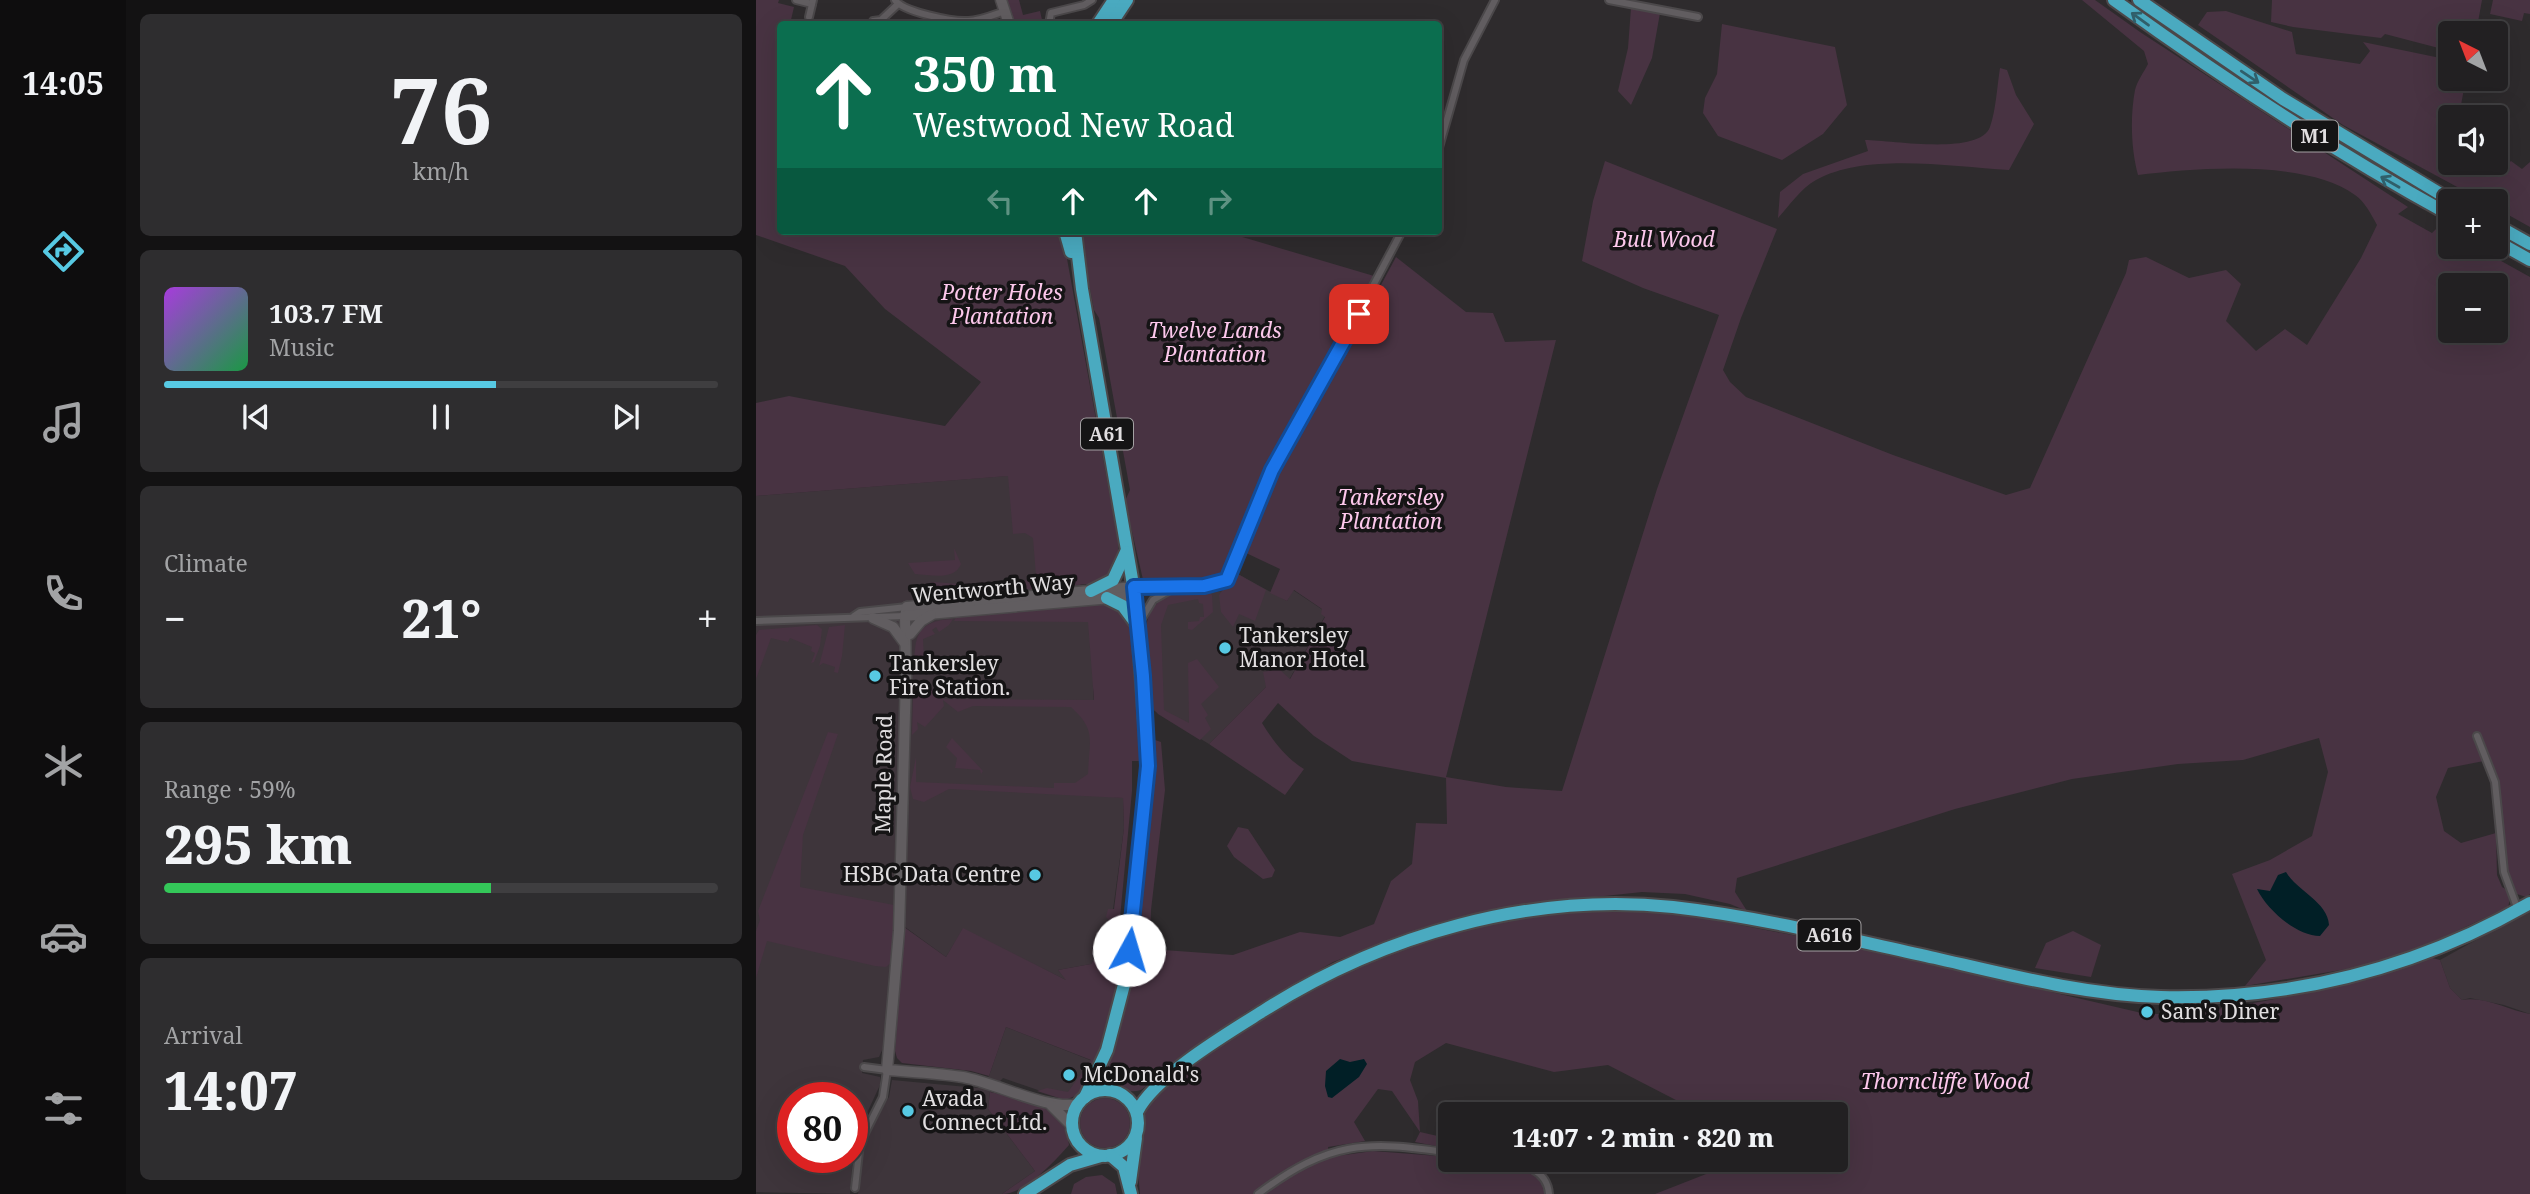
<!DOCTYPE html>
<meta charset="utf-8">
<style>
:root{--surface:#222022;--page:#2e2d2f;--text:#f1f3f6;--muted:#a2a3a5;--line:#3f3e40;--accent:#57c9e3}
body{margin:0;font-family:"Noto Serif",serif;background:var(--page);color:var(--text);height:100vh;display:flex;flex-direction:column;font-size:26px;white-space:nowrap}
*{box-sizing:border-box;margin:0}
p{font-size:23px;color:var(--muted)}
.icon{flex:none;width:38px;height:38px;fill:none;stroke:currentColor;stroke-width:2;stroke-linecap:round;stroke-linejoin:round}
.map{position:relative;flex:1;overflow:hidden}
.panel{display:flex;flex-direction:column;gap:14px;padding:14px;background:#131213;width:630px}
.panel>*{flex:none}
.hud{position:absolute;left:21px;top:21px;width:665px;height:214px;border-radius:7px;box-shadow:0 7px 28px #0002,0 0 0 2px var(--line);background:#0b6e4f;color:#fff;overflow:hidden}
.needle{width:46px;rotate:318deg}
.fabs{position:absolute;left:1682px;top:21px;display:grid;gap:14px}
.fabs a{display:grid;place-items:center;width:70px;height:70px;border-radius:7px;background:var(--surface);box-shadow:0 7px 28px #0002,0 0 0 2px var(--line);font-size:35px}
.speed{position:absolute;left:21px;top:1082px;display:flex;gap:14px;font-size:35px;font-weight:700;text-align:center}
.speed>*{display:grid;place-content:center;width:91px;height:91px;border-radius:50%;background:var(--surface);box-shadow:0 7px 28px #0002,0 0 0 2px var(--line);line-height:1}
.speed .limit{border:10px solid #d22;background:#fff;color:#111}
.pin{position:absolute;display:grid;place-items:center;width:60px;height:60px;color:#fff;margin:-30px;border-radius:14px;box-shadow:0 4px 10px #0006}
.me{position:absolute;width:77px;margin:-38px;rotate:6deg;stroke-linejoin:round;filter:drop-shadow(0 0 5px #0008)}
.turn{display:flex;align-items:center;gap:24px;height:147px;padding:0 21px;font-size:32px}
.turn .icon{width:91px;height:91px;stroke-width:2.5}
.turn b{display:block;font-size:49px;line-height:60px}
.lanes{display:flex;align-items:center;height:66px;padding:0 21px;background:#0003;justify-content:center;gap:35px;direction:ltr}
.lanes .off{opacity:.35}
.big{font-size:52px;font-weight:800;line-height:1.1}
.panel .tile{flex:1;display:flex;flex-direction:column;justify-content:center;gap:10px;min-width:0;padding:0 24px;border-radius:10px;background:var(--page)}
.panel .dial{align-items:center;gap:0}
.dial b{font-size:91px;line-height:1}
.song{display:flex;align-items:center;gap:21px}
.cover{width:84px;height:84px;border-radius:10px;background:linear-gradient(135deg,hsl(280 70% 55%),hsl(140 70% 35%))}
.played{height:7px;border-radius:4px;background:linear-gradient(90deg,var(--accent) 60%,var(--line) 60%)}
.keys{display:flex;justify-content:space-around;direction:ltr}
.heat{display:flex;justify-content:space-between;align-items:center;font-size:38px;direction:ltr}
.charge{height:10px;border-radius:5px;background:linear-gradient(90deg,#34c759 59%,var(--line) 0)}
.trip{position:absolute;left:682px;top:1102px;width:410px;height:70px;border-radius:7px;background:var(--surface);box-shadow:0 7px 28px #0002,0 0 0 2px var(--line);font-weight:800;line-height:70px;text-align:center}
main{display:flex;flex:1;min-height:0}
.tabs{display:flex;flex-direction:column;width:126px;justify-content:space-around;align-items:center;background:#0e0d0e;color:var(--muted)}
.tabs .icon{width:49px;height:49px}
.tabs .selected{color:var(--accent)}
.tabs b{font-size:32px;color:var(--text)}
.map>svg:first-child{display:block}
.built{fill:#3e353b;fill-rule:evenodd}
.green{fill:#483342;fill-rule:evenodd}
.water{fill:#011f26}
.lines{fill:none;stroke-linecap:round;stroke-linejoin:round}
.street-casing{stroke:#4b484a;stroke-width:10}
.secondary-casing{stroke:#4b484a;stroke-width:13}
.highway-casing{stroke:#4b484a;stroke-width:16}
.street{stroke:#615d60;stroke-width:6}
.secondary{stroke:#615d60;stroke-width:10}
.highway{stroke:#4aaac0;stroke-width:12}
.oneway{stroke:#305f6a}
.route-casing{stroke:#114b97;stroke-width:18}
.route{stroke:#1a73e8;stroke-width:12}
.poi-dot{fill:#57c9e3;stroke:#151415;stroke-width:2.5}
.labels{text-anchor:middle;stroke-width:7;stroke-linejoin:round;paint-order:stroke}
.shield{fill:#151415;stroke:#a4a1a3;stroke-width:2}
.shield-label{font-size:19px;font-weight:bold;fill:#e1dee0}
.park-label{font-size:21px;font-style:italic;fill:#fdc8ec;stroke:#151415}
.street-label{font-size:21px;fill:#e1dee0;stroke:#151415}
.poi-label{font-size:21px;fill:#e1dee0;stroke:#151415;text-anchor:start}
</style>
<main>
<nav class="tabs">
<b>14:05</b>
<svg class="icon selected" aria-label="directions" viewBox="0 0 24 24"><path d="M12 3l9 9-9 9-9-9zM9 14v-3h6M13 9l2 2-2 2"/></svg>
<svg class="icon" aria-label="music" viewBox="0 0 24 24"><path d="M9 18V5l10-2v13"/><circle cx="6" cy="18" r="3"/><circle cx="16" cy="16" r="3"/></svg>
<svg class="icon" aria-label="phone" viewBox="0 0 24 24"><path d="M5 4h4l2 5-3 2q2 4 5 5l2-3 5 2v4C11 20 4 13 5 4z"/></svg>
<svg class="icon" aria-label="climate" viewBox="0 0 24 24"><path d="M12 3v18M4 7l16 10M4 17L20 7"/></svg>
<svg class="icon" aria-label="car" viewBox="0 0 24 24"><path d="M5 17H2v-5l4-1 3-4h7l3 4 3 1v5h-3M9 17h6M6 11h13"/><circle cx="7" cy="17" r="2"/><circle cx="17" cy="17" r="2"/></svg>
<svg class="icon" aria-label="filters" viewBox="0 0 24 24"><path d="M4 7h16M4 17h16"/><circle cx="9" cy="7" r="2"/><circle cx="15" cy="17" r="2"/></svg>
</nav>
<section class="panel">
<div class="tile dial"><b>76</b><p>km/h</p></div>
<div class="tile">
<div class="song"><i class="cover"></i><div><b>103.7 FM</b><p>Music</p></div></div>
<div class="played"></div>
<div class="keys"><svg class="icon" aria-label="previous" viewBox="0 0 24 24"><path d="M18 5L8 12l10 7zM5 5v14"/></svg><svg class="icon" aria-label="pause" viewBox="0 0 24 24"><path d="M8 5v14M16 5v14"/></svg><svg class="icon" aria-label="next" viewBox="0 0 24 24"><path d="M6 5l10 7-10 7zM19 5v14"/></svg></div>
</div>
<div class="tile"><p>Climate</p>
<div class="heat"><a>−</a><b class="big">21°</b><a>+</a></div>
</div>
<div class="tile"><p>Range · 59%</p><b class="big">295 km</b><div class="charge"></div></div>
<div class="tile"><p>Arrival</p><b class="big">14:07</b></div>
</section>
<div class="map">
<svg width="1774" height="1194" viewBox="0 0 1774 1194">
<rect width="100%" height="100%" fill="#2e2b2d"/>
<g class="built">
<path d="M298,472l23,104 16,40v75l9,105 21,2 1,30 -15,111 -18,25 -33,6 10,11 -105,-52 -17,28 -41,-30 -5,4 -11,118 -6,-1 -4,9 -16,3 -1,13 18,4v8l-26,56 -4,53 -94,-2v-696zM37,1097h59v60h-59z"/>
<polygon points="480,573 531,601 537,590 567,610 569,616 533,680 510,687 453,744 397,710 400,628 412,600 466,591"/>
<polygon points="1774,910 1774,1014 1748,1005 1714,998 1706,1000 1694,988 1684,960"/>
<polygon points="250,1027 334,1060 342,1055 311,1100 247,1078 234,1092 232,1109 279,1171 246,1194 102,1194 107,1151 112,1131 133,1097 136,1080 222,1088 233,1076"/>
</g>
<g class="green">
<path d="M0,0h23l-1,3 16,4 -4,17h-10v207h282l56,310c1,24 -1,29 -20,42l-174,16 -10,-3 2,-10 18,-4 25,2 74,-4 3,-4 -3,-38 -8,-5 -12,1 -5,-58 -252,20v-93l33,-7 156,30 36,-44 -96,-73 -40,-43 -89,-31z"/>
<polygon points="251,0 263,0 267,15 284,11 286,20 290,19 288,24 259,24"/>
<path d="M1326,0h13l45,32 268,175 -10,7 34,19 7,-7 11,6v15h26l54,30v617l-4,3 -9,-3c-7,-15 -13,-31 -15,-47 -3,-29 1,-61 -13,-87l-41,8 -12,29 8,34 17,12 35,-10 1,42 5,12 5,3 3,9 -2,8 -66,31 -71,27 -126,21 21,-26 -34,-86 38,-14 42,-24 16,-64 -9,-34 -76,22 -65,4 -106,15 -117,30 -218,69 -2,14 12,19 -17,-7 -45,-10 -43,-2 -112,12 -63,13 -56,15 -78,30 -87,50 -105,78c-14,4 -30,-2 -32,-19 -2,-21 12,-46 17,-67 3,-12 5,-24 6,-37 12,-82 21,-166 19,-249h3l1,22 6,2 4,48 -14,120 -1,39 83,6 67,-23 40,5 34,-13 17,-43 21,-17 4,-41 31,1 -1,-46 -94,-17 -38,-25 -36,-33 -16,20c11,18 24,35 42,46l-19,26 -76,-51 57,-57 -3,-15 16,-3 11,10 35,-62 -4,-3 1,-5 -28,-19 -7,11 -17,-8 10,-24 -36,-17 32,-80 40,-66 80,-149 70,55 27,1 12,29 51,-2 -110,437 60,10 56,4 95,-302 62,-174 -76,-27 -61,-27 11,-60 12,-40 172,68 -36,89 -18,52 7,12 16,15 147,58 113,40 24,-7 96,-215 3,-13 17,-3 43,21 37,-8 15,14 -15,37 30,30 29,-22 22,16 54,-87 16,-33c-6,-11 -12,-23 -22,-30 -49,-36 -158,-27 -217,-20 -7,-26 -8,-58 -3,-85 2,-9 9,-18 13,-26l-4,-13zM1694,285h46v46h-46z"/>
<polygon points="1516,0 1726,0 1720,33 1694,33 1694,51 1629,34 1625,38 1537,27 1515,22"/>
<polygon points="1737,0 1774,0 1774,14 1768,13 1766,21 1734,14"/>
<polygon points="875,8 904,13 896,58 875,105 862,91 872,48"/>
<polygon points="1470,11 1536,32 1540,54 1604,64 1614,51 1607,42 1694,60 1694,79 1713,79 1709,83 1705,105 1694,117 1694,163 1740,163 1740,160 1747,168 1755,161 1766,169 1774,162 1774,227 1740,208 1740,201 1727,201 1587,125 1442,25 1451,12"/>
<polygon points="966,24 1079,47 1091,105 1067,134 1026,160 962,136 947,113 949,98 961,74"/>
<path d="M1244,68l7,2 9,25 18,29 -25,46c-57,-3 -142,-18 -193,10 -14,7 -27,26 -38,38l2,-26 23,-18 65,-23 -3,-11c26,0 114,16 125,-13 6,-17 7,-40 10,-59z"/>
<polygon points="323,231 466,231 618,276 553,401 513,467 469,577 432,582 388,584 369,501 374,490 343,318 338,310"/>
<path d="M198,548l7,16c-7,17 -30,11 -46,10l-7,-11 47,-3z"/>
<polygon points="480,573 510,590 499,621 483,614 477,627 465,612 463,595"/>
<path d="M451,589l5,6 1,17 -21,18 -4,-1v-7l11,-1 1,-4h4l-1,-13 -4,-1 -1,-4 -30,6 -7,20 3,85 25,13 -1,-60 9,-4 22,28 -18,17 7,11 -3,3 6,11 -11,11 -42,-26 -7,-8c-3,-59 -28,-117 56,-117z"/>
<path d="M351,598l2,8c12,5 19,12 22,25h2l8,130h-9v30l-14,148 -1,59 -19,57 -20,40 -13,5 -28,-9 10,-3 21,4 23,-32 -85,-33 -17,49 -18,-5 -69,-8 -5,-5 -2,-7 9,-124 42,30 17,-29 103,52 -8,-10 33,-6 18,-25 4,-15 -7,-7 2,-8h6l10,-81 -1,-30 -174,-9 -25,13 -11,-3 -3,-12 6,-30v25l138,6v-5h21l13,-9c1,-35 9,-43 -17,-67l-98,-1 -15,6 -15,-12 1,6 -19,21 -8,-5 1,7 -6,6 1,-36 -3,-6 11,-9 23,11 -1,4 151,1 -6,-78 -134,-1 3,-6z"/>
<path d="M197,619l-4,6 -10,7 -3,-5 -4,3 3,4 -12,5 1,20 3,1v4h9l-6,9 -8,1 -8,-6c1,-32 2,-47 39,-49z"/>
<polygon points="61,625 66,629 64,646 58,662 55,663 59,653 55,651 56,647 34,638 32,642 15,638 0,679 0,635 3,630"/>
<polygon points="89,625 86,656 82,673 78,672 79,667 67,663 63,666 73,627"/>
<polygon points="72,732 82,734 47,835 44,887 138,905 136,962 130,967 119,966 11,941 0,978 0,931 4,920 2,911"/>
<polygon points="196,738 227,771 225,774 224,770 199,768 201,758 190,747"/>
<polygon points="482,827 492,829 519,870 516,877 507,879 478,857 471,846"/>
<path d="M907,910l212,41 271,63h41l78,-13 108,-23 56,-21 11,3 10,28 12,12c24,-4 45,10 68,14v180h-875l87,-34h94v-45h-131l-97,-50 -54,7 -108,-29 -31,19 -5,18 8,21 2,31 31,7v10l-36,-7 5,-10 -28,-41 -14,-2 -24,33 11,19 -37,6 2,10 43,-6 65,5 13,4 67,8 17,6 11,13 -1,7h-405l-3,-31 10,-61c110,-89 234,-167 378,-185 46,-6 92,-6 138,-7z"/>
<polygon points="1317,931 1345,945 1335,977 1279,968 1290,943"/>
<path d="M234,1092c33,8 76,12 79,53 -14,16 -44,49 -67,49l33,-23 -47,-62z"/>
<circle cx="349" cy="1123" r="25"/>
<polygon points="346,1175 359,1184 361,1194 315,1194 318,1184 330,1177"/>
</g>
<g class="water">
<path d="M1530,872c11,19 42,30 43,53l-9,11c-23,0 -53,-26 -63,-47l13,2 8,-16z"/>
<polygon points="584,1059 594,1062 608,1059 611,1064 603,1077 576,1098 572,1097 569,1086 570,1071"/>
</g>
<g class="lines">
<g class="street-casing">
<g id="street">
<polyline points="40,0 56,4"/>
<path d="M139,0c8,12 58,22 73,21 12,0 25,-6 37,-10"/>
<polyline points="853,0 942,17"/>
<polyline points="53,17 57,0"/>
<polyline points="117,21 125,20 142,4"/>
<polyline points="293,24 295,13 328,5 336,0"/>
<polyline points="682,151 708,60 739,0"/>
<polyline points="378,587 460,585 473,578 516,470 555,403 646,231"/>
<polyline points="98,616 104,612 151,607"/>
<polyline points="385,620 397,600 416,589"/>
<polyline points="0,621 149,616"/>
<polyline points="1721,736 1739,782 1748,872 1762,910"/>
<path d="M739,1160c22,4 52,6 54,34"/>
<polyline points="99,1188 104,1143 127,1097 131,1070 108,1067"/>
<path d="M502,1194c71,-53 107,-54 193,-41"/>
</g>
</g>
<g class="secondary-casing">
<g id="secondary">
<polyline points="245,0 253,24"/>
<path d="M151,607l-2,9 1,61 -7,254 -12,139c25,2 51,3 76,7 33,6 86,34 115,27"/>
<polyline points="151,607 378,587"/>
<polyline points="149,616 379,596"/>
<polyline points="117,618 137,627 148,642"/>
<polyline points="154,634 165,621 175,615"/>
<polyline points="295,1105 317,1127"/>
</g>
</g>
<g class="highway-casing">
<g id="highway">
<path d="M1358,0c108,78 219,151 336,215"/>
<polyline points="1383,0 1527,99 1696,201"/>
<polyline points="342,24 358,0"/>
<polyline points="355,24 371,0"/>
<polyline points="1740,225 1774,244"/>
<polyline points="309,231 315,252"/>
<polyline points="319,231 326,289 380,602 392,766 370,977 351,1050 329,1097"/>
<polyline points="1740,241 1774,260"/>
<polyline points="335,591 357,580 370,552"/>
<polyline points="351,598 367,606 381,625"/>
<circle cx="349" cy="1123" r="33"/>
<path d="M381,1112c18,-36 91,-79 126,-101 119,-76 268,-119 410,-104 88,10 175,32 262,51 74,17 150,37 226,39 131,3 256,-29 369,-94"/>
<polyline points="354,1155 368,1167 375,1194"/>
<polyline points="374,1182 380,1138"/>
<polyline points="269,1194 314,1165 345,1156"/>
</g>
</g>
<use href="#street" class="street"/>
<use href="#secondary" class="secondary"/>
<use href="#highway" class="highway"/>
</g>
<defs><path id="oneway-shaft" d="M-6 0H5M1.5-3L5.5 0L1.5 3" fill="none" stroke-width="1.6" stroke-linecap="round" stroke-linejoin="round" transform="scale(1.75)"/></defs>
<g class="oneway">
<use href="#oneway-shaft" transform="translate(1384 19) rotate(-144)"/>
<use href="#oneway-shaft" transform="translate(1494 77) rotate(34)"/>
<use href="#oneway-shaft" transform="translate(1634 182) rotate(-150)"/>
</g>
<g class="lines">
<g class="route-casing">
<polyline id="route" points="373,950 392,766 387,676 378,587 448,586 471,580 516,470 603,314"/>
</g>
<use href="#route" class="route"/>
</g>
<g class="poi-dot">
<circle cx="469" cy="648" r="7"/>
<circle cx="119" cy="676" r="7"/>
<circle cx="279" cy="875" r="7"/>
<circle cx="1391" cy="1012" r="7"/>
<circle cx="313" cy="1075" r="7"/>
<circle cx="152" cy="1111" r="7"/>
</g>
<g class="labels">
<g class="shield">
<rect x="1536" y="120.5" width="46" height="31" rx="5"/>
<rect x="325" y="418.5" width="52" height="31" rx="5"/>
<rect x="1041.5" y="919.5" width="63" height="31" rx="5"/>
</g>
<g class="shield-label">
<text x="1559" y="143">M1</text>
<text x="351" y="441">A61</text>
<text x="1073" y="942">A616</text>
</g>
<g class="park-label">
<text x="908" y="247">Bull Wood</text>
<text x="246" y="300">Potter Holes<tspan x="246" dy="24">Plantation</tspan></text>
<text x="459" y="338">Twelve Lands<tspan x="459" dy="24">Plantation</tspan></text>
<text x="635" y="505">Tankersley<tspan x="635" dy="24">Plantation</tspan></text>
<text x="1189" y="1089">Thorncliffe Wood</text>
</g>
<g class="street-label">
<text transform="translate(237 589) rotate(-5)" y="7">Wentworth Way</text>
<text transform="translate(128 774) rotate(-89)" y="7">Maple Road</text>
</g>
<g class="poi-label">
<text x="483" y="643">Tankersley<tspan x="483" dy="24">Manor Hotel</tspan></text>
<text x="133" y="671">Tankersley<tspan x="133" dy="24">Fire Station.</tspan></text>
<text x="265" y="882" text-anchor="end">HSBC Data Centre</text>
<text x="1405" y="1019">Sam's Diner</text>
<text x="327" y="1082">McDonald's</text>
<text x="166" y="1106">Avada<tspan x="166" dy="24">Connect Ltd.</tspan></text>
</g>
</g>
</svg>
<div class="fabs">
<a><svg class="needle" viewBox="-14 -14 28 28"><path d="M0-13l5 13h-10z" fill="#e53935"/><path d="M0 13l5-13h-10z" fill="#a2a3a5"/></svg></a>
<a><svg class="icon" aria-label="sound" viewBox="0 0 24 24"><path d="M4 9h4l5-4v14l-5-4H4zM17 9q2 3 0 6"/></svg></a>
<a>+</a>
<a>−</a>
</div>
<div class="speed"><div class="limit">80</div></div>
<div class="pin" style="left:603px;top:314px;background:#d93025"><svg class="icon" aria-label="arrive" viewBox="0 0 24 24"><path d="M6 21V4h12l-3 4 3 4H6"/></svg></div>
<svg class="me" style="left:373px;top:950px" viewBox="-20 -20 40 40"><circle r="19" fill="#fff"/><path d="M0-13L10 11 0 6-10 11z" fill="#1a73e8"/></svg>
<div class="trip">14:07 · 2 min · 820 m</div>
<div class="hud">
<div class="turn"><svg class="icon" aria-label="ahead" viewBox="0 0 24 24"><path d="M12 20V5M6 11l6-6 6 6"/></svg><div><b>350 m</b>Westwood New Road</div></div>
<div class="lanes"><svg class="icon off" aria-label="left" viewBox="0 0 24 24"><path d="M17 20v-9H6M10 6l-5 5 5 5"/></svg><svg class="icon" aria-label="ahead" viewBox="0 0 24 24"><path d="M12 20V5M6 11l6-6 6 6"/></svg><svg class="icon" aria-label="ahead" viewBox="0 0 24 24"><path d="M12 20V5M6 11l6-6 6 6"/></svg><svg class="icon off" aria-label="right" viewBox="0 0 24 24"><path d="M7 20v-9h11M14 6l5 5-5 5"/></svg></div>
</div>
</div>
</main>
